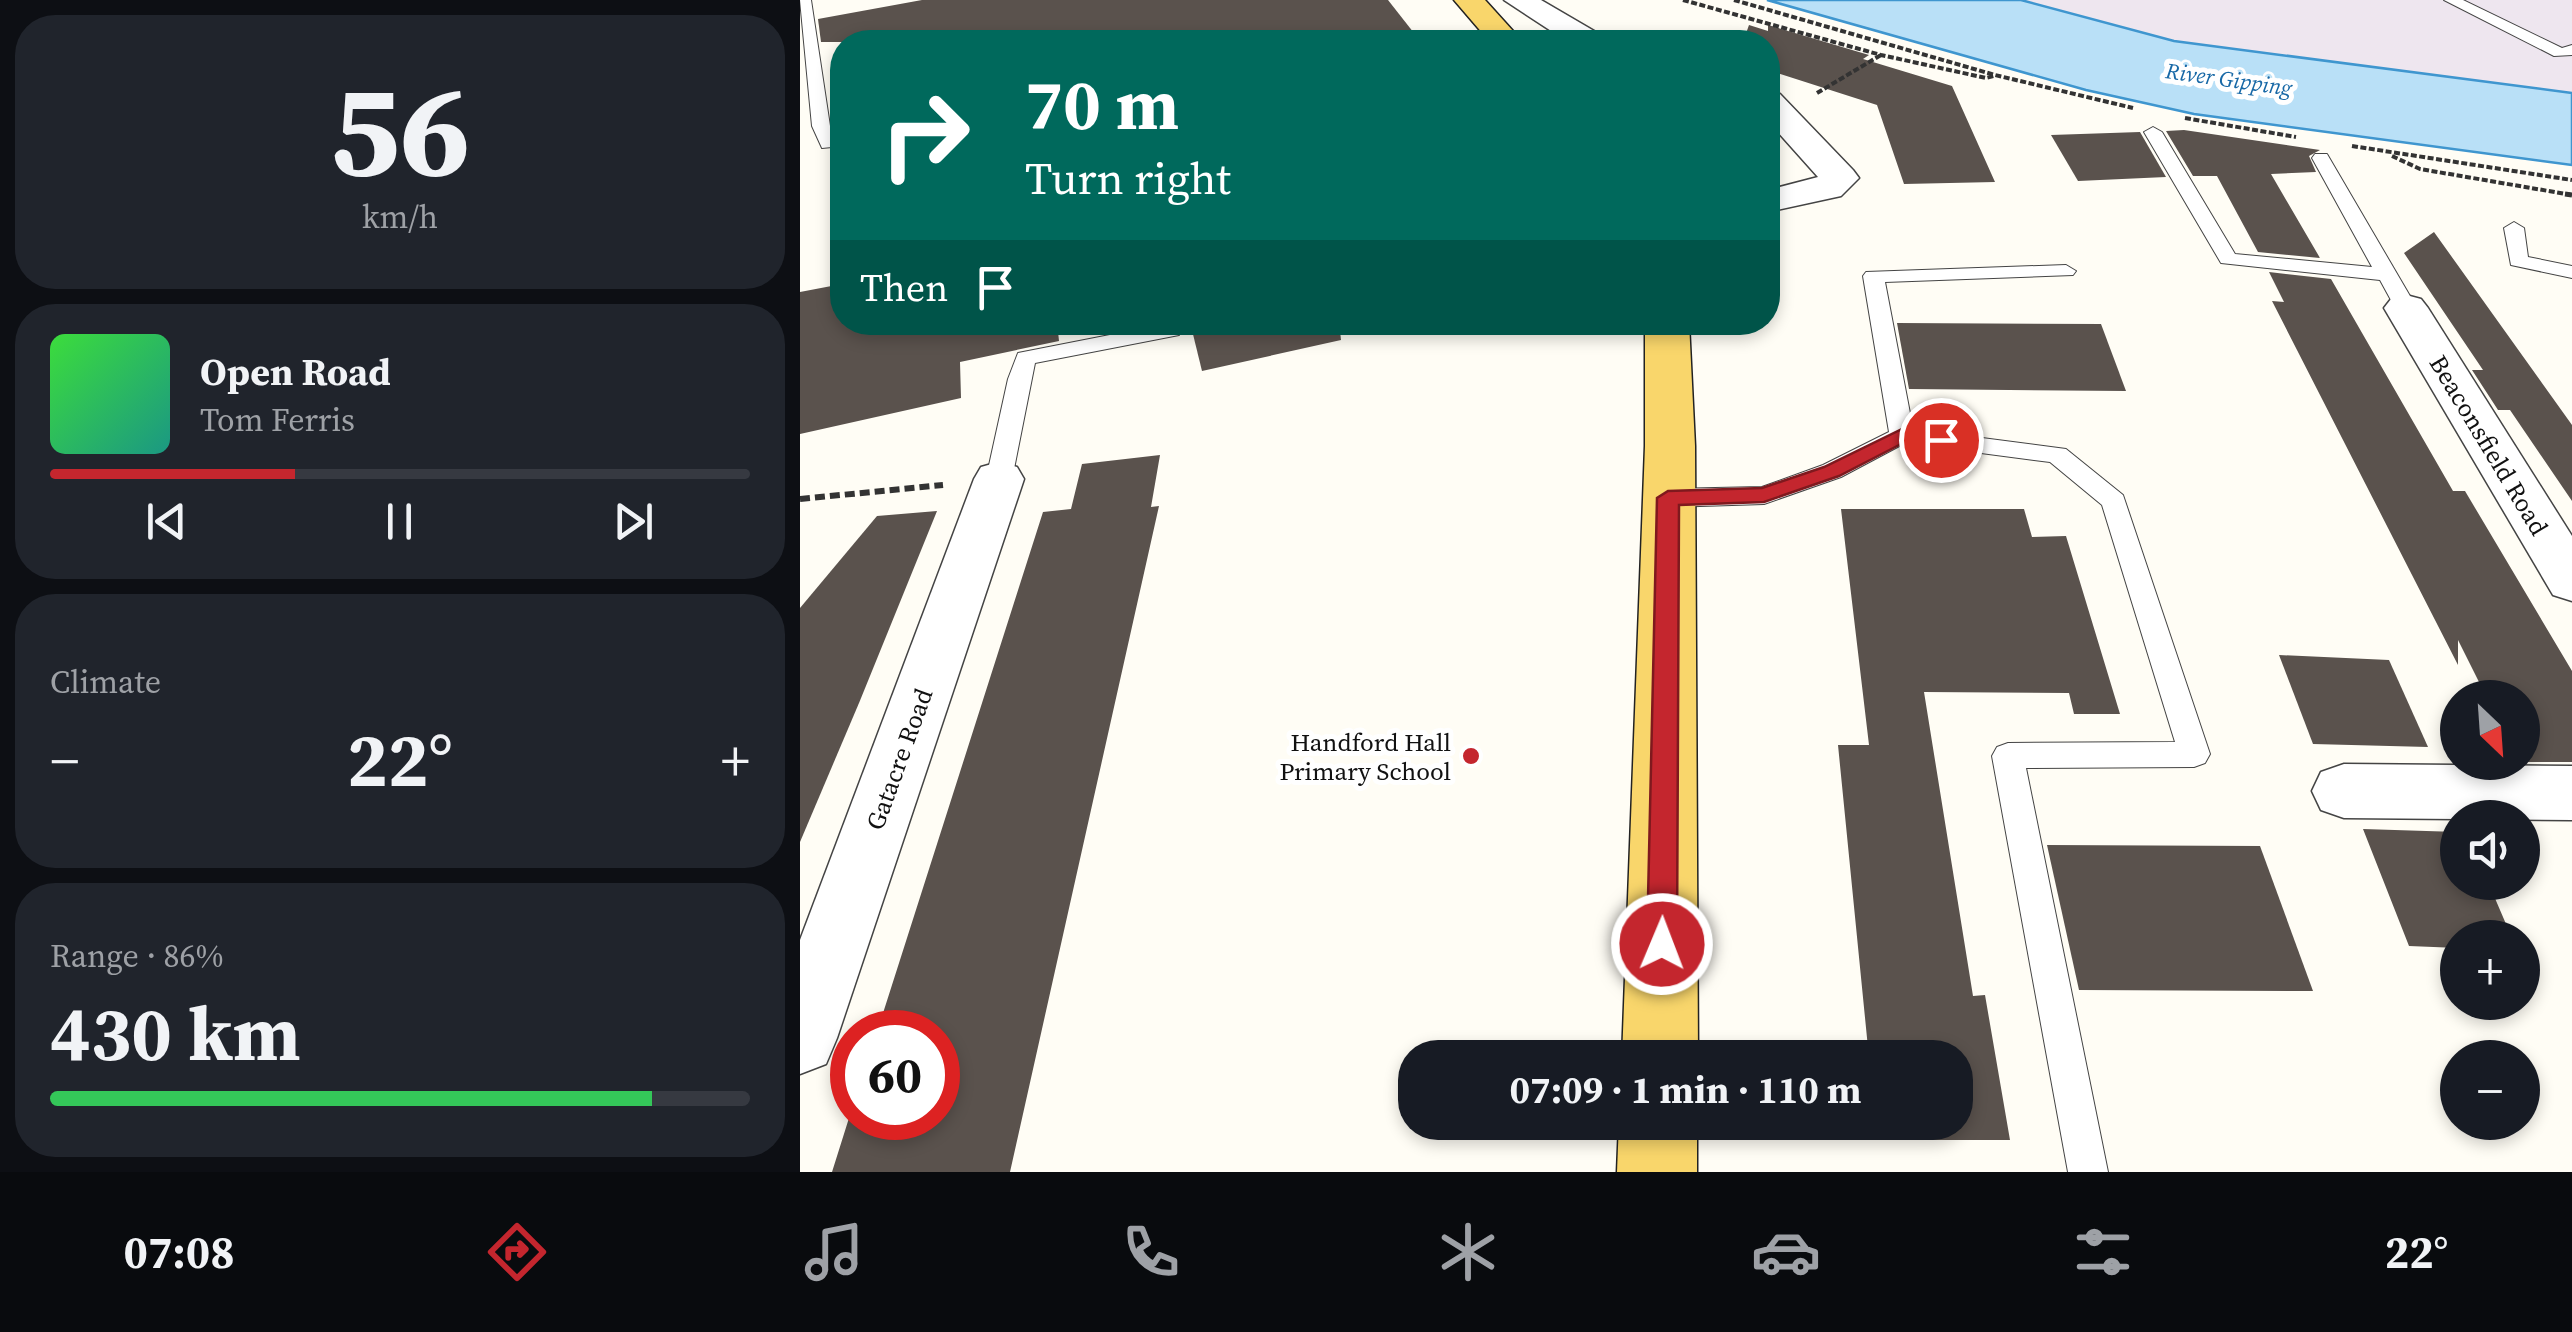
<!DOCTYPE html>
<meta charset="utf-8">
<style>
:root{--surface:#171b24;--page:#20242c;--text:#f1f3f6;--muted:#9ea1a6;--line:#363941;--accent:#c4262e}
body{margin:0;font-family:"Source Serif 4",serif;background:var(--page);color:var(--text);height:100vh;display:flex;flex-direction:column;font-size:38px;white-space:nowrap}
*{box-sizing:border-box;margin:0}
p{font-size:32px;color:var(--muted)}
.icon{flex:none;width:55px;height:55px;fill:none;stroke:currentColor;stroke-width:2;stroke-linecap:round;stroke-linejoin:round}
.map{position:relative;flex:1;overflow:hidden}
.drawer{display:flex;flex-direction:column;gap:15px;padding:15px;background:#0d0f14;width:800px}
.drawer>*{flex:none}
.top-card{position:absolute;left:30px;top:30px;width:950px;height:305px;border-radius:40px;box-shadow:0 5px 15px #0003;background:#00695c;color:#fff;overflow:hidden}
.needle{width:65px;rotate:155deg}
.controls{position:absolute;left:1640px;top:680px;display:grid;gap:20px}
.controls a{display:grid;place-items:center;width:100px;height:100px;border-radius:50%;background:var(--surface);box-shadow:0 5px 15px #0003;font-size:50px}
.speed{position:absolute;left:30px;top:1010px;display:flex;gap:20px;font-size:50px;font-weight:700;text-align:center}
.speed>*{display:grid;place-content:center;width:130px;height:130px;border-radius:50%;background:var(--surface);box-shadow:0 5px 15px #0003;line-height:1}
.speed .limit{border:15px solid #d22;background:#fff;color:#111}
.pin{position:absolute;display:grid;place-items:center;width:85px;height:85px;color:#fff;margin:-42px;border:5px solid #fff;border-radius:50%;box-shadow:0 2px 10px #0007}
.me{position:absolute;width:110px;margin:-55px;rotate:1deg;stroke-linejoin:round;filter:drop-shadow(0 0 8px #0008)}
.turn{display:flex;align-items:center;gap:35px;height:210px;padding:0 30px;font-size:45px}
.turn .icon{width:130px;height:130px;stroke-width:2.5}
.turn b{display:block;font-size:70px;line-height:85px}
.then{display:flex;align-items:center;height:95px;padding:0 30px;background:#0003;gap:20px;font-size:38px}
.big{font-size:75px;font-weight:700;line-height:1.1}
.drawer .card{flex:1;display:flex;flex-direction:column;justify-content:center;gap:15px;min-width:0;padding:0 35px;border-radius:40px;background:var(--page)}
.drawer .dial{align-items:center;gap:0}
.dial b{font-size:130px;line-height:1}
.song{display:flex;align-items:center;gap:30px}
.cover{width:120px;height:120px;border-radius:15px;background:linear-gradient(135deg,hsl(120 70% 55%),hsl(170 70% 35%))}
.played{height:10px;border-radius:5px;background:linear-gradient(90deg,var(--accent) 35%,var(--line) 35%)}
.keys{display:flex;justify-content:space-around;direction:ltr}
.heat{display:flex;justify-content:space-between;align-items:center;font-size:55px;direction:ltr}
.charge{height:15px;border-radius:8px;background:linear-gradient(90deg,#34c759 86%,var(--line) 0)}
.trip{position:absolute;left:598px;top:1040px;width:575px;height:100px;border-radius:40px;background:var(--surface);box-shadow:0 5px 15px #0003;font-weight:700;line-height:100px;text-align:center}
.tab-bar{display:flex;height:160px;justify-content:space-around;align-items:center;background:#090b0e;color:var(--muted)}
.tab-bar .icon{width:70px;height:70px}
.tab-bar .active{color:var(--accent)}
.tab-bar b{font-size:45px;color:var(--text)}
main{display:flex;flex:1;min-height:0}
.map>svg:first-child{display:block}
.industrial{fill:#eee6ef}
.water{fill:#b9e0f7;stroke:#3f96cf;stroke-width:2.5}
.building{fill:#5a524d}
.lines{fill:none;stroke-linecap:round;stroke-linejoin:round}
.service-casing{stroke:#444;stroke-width:2}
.minor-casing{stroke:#444;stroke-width:3}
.primary-casing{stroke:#222;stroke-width:3}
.path-far2{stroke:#333;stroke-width:4;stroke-dasharray:6 2.5;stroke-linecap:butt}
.path-far1{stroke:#333;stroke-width:5;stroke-dasharray:8 4;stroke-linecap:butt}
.path{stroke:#333;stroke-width:6;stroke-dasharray:10 5;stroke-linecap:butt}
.service{fill:#fff;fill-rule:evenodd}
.minor{fill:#fff;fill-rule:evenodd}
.primary{fill:#f9d66b;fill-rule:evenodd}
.route{fill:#c4262e;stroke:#7f191e;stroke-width:2.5}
.poi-dot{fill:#c4262e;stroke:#fff;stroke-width:4}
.labels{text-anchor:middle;stroke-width:10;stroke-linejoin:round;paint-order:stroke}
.far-water-label{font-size:22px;font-style:italic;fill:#1768a6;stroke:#fff}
.street-label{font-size:25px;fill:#111;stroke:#fff}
.poi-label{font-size:25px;fill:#111;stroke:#fff;text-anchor:end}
</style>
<main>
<section class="drawer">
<div class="card dial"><b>56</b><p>km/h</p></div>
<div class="card">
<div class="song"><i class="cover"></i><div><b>Open Road</b><p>Tom Ferris</p></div></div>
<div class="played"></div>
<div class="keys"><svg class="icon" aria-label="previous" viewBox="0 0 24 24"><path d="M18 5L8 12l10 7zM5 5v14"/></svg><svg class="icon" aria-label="pause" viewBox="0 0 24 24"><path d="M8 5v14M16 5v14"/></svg><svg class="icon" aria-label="next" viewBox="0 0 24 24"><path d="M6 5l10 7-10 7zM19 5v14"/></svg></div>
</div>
<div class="card"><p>Climate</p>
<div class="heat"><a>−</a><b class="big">22°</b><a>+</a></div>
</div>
<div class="card"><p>Range · 86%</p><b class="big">430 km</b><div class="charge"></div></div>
</section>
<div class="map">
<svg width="1772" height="1172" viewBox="0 0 1772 1172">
<rect width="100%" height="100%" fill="#fffdf5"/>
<polygon class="industrial" points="1221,0 1772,0 1772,93 1374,41"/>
<polygon class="water" points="967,0 1221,0 1374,41 1772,93 1772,165 1394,114 1286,90"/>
<g class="building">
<polygon points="122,0 588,0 621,42 21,42 18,19"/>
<polygon points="949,25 968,31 968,25 1069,55 1063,59 1152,86 1195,182 1104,184 1077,105 968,70 968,42 943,42"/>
<polygon points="1384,130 1520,150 1509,156 1516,172 1471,174 1520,258 1458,252 1417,176 1393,176 1366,131"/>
<polygon points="1340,132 1366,177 1278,181 1251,135"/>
<polygon points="1634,232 1772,425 1772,501 1710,410 1698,410 1672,370 1683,370 1604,253"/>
<polygon points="1469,272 1531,279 1653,491 1665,491 1772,671 1772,762 1722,762 1722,694 1684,692 1658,640 1658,665 1472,301 1484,302"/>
<polygon points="42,284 42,322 257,322 259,341 160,362 161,398 0,434 0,292"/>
<polygon points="390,322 539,322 541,340 402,371"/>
<polygon points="1097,323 1301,324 1326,391 1109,389"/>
<polygon points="360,455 351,507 359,506 210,1172 32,1172 49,1118 138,1118 138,1032 77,1032 243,512 271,509 282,464"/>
<polygon points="1041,509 1224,509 1232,537 1266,536 1320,714 1274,714 1269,693 1124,692 1173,996 1185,995 1210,1140 1077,1140 1075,1122 1155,1122 1155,1058 1069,1058 1038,745 1069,745"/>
<polygon points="137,511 59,703 0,842 0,608 77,516"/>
<polygon points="1479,655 1589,660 1628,747 1513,744"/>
<polygon points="1563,829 1658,832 1658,882 1688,882 1712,938 1658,938 1658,948 1609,946"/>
<polygon points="1247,845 1460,846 1513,991 1279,990"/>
</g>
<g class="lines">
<g class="service-casing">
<g id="service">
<polygon points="0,0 11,0 30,126 34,137 42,136 42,146 22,148 12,126"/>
<polygon points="1644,0 1663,0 1762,48 1772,45 1772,55 1754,56"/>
<polygon points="1353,127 1362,132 1435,254 1572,267 1512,158 1515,154 1527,154 1617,308 1614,313 1598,313 1580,280 1421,263 1344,132"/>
<polygon points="1714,222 1724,228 1728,257 1772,266 1772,278 1711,265 1704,228"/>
<polygon points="1266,265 1276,271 1273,275 1085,282 1113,429 1266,449 1323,495 1410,754 1405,763 1394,767 1226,768 1308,1172 1268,1172 1192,756 1197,747 1208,743 1375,742 1302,505 1250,462 1105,443 1041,477 964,504 868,507 855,498 868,489 962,487 1023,465 1089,432 1063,276 1066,272"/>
<polygon points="371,323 382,330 379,335 235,363 212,479 199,487 190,485 186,479 208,379 218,353"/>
</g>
</g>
<g class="minor-casing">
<g id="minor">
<polygon points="704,0 741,0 801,35 806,42 768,42"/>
<polygon points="968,91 980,94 1053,170 1059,178 1041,196 968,212 968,190 1018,177 968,121"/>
<polygon points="1606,295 1621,299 1628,308 1772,536 1772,601 1753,595 1584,308 1591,299"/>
<polygon points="199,462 217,467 224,479 37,1038 26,1064 0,1074 0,940 174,479 181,467"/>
<polygon points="1544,764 1772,766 1772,820 1544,818 1521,810 1512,791 1521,772"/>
</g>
</g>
<g class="primary-casing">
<g id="primary">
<polygon points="654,0 685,0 723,42 690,42"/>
<polygon points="845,322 889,322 895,446 898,1058 822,1058 845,446"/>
<polygon points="819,1122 897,1122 897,1172 817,1172"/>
</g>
</g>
<g class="path-far2">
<polyline points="883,0 1081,55 1186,78 1194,76"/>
<polyline points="934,0 1195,75 1333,108"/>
<polyline points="1017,93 1081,55"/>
<polyline points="1385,118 1496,137"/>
<polyline points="1552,146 1772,180"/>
<polyline points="1592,156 1620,169 1772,195"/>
</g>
<polyline class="path-far1" points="1765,194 1772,195"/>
<polyline class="path" points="0,499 143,485"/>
<use href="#service" class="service"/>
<use href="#minor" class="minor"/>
<use href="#primary" class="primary"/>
</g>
<polygon class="route" points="1102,429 1141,434 1151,440 1141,447 1105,442 1039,476 964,502 879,505 877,944 872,954 862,958 852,954 847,944 857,498 868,491 962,488 1024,467"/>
<circle class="poi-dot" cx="671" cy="756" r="10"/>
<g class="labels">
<g class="far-water-label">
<text transform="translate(1429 79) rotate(8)" y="8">River Gipping</text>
</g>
<g class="street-label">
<text transform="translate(1689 445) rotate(59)" y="9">Beaconsfield Road</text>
<text transform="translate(99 759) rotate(-70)" y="9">Gatacre Road</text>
</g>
<g class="poi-label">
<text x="651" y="751">Handford Hall<tspan x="651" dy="29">Primary School</tspan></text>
</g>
</g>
</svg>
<div class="controls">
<a><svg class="needle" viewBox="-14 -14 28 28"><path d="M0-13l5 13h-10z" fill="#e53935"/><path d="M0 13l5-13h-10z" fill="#9ea1a6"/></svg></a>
<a><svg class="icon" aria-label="sound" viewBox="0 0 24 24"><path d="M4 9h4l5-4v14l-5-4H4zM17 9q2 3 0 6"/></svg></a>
<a>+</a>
<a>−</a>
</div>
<div class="speed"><div class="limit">60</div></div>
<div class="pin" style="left:1141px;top:440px;background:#d93025"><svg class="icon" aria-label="arrive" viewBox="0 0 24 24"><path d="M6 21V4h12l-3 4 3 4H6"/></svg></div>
<svg class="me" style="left:862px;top:944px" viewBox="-20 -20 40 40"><circle r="17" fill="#c4262e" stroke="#fff" stroke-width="3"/><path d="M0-11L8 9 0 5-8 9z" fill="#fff"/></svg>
<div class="trip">07:09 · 1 min · 110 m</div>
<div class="top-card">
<div class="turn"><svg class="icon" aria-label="right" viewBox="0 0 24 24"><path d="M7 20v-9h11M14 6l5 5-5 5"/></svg><div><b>70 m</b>Turn right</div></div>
<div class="then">Then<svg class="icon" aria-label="arrive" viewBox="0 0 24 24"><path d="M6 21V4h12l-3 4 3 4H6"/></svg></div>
</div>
</div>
</main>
<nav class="tab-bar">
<b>07:08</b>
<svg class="icon active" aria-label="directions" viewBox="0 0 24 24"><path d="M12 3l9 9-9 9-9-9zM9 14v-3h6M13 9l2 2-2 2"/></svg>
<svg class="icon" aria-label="music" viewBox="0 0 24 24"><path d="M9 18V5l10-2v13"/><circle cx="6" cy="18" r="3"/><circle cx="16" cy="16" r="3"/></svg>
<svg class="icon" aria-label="phone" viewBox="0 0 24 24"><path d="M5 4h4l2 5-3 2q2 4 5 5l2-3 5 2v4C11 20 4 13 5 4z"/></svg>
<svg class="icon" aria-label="climate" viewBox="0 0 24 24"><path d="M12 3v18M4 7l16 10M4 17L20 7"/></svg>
<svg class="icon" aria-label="car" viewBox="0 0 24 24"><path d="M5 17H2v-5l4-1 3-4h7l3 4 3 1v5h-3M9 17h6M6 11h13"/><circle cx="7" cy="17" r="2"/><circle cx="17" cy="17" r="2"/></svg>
<svg class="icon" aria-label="filters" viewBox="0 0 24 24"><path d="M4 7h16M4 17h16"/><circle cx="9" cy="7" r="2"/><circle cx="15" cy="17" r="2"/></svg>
<b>22°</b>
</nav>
